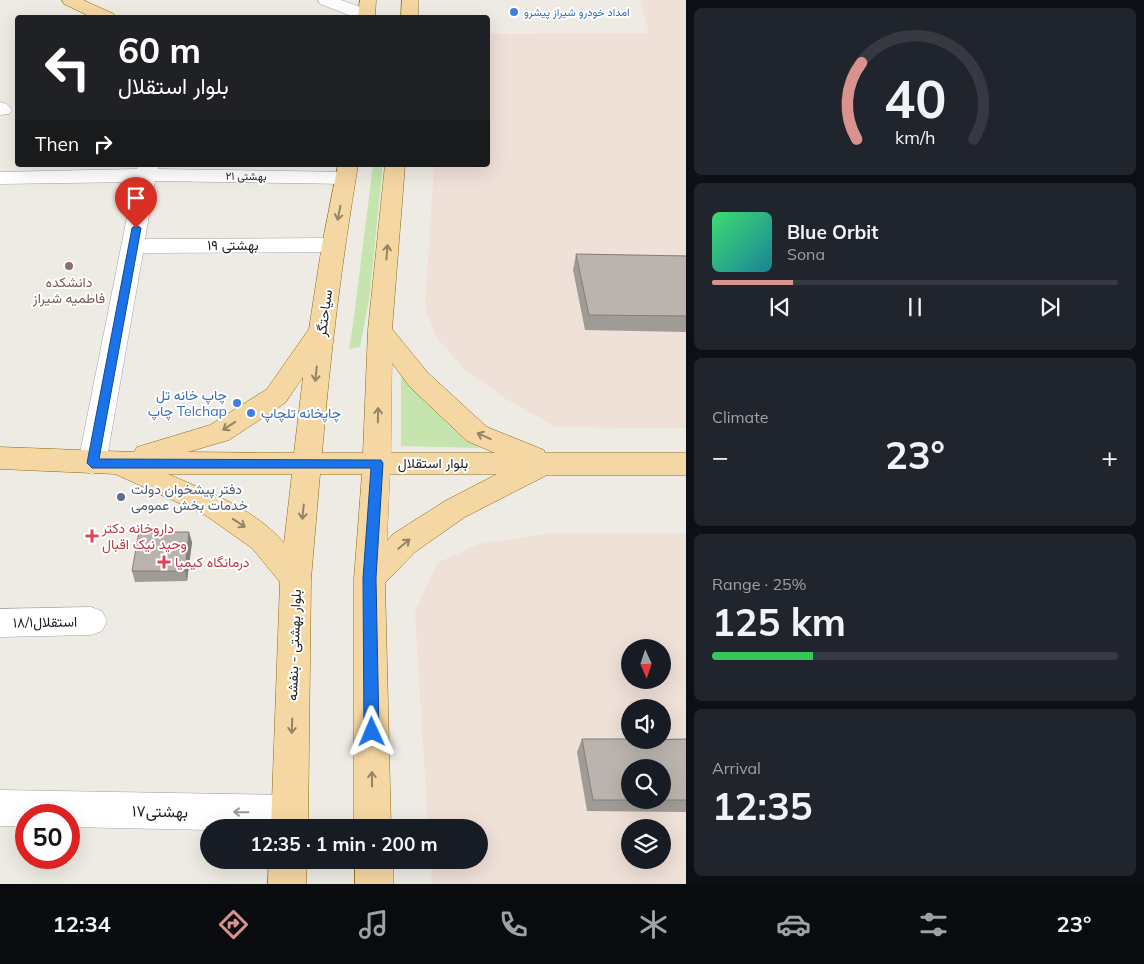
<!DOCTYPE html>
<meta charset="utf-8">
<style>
:root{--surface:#171b24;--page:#20242c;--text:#f1f3f6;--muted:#9ea1a6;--line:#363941;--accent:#d9928e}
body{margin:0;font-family:Mulish,Vazirmatn,sans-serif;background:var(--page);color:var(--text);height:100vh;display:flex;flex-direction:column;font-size:19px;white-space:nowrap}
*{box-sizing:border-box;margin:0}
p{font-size:16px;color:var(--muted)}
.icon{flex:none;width:28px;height:28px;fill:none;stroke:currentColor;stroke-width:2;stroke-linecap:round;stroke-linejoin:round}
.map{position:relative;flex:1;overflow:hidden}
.side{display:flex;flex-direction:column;gap:8px;padding:8px;background:#0d0f14;width:458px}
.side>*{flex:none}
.top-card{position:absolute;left:15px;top:15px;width:475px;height:152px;border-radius:5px;box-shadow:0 5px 20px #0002;background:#202124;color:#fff;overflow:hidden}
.needle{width:32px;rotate:177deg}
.controls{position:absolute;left:621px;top:639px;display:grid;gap:10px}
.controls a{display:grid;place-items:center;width:50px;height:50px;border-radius:50%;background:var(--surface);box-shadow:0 5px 20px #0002;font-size:25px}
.speed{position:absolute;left:15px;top:804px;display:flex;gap:10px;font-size:25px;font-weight:700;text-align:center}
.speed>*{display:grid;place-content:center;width:65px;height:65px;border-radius:50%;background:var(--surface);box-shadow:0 5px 20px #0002;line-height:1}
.speed .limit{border:8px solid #d22;background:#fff;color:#111}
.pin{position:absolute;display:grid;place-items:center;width:42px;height:42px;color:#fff;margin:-51px -21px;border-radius:50% 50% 50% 0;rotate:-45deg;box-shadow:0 0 5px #0007}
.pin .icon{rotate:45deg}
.me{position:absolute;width:55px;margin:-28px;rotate:359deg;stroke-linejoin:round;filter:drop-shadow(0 0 4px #0008)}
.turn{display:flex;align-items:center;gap:18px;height:105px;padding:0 20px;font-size:22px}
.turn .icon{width:65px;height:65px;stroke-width:2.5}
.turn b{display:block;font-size:35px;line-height:42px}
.then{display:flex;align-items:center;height:48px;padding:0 20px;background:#0003;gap:10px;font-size:19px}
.big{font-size:38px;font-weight:700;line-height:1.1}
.side .widget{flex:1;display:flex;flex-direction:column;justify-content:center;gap:8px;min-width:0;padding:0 18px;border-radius:8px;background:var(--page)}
.side .dial{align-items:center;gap:0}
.dial svg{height:130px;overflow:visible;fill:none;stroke:var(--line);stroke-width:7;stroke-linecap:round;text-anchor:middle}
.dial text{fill:var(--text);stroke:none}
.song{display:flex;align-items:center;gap:15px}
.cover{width:60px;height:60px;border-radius:8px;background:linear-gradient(135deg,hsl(140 70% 55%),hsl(190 70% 35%))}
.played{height:5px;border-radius:2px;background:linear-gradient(90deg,var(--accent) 20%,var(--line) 20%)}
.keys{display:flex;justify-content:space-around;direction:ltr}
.heat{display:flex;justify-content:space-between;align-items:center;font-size:28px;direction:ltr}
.charge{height:8px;border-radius:4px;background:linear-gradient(90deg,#34c759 25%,var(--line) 0)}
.trip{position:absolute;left:200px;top:819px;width:288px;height:50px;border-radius:25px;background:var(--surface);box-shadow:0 5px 20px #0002;font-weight:700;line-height:50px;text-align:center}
.tab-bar{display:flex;height:80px;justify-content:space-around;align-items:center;background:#090b0e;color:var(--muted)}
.tab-bar .icon{width:35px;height:35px}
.tab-bar .active{color:var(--accent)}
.tab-bar b{font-size:22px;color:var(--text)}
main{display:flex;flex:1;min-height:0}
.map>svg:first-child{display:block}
.military{fill:#efe0d8;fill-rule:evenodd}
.grass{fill:#c5e4ae}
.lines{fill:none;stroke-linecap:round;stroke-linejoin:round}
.minor-casing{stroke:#a2a2a2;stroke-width:1}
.major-casing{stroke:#8c6a0b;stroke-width:1}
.minor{fill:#fff;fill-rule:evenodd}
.major{fill:#f5d7a3;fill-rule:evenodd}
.wall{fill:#a19b96}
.shaded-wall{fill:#837e7a}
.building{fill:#bbb4ae;stroke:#837e7a;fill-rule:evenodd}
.oneway{stroke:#948467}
.oneway2{stroke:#9a9a9a}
.route{fill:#1a73e8;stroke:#114b97}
.shop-dot{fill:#3f7fe0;stroke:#fff;stroke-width:2}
.education-dot{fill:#8d6e63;stroke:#fff;stroke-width:2}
.service-dot{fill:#5c6f8a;stroke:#fff;stroke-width:2}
.health-dot{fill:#e0444e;stroke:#fff;stroke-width:2}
.labels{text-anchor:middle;stroke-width:4;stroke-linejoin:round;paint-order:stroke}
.far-shop-label{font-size:11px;fill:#366cbe;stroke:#fff;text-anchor:start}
.far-street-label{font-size:11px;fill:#1e1e1e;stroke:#fff}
.street-label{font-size:14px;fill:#1e1e1e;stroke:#fff}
.education-label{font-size:14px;fill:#785e54;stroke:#fff}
.shop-label{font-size:14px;fill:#366cbe;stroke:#fff;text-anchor:end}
.service-label{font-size:14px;fill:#4e5e75;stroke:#fff;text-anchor:start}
.health-label{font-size:14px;fill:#be3a42;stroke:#fff;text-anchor:start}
.near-street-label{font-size:16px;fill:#1e1e1e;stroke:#fff}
</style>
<main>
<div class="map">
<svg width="687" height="884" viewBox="0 0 687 884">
<rect width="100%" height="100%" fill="#eeebe4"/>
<g class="military">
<polygon points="640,0 686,0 686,428 556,427 506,399 463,368 435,335 425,306 434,165 488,165 488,34 649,33"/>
<path d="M554,533h132v351h-254l-2,-24h49v-32l-51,-1 -13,-215 22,-49 42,-19zM630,648h32v32h-32zM630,708h32v32h-32zM630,768h32v32h-32zM630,828h32v32h-32z"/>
</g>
<g class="grass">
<polygon points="373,165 383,165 369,300 360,347 349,349 353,325"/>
<polygon points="401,375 480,448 401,446"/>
</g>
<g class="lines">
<g class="minor-casing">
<g id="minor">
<polygon points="318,0 341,0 372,11 374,15 373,18 357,18 320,4"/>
<polygon points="0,102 7,104 12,110 9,114 0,115"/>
<polygon points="138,165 158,165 158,169 346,172 353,174 356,178 353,182 346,184 155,181 145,239 333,238 341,240 344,245 341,250 333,252 143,253 106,463 102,471 92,474 82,471 78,463 134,182 0,184 0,172 137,169"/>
<polygon points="91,607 102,611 107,621 102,631 91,635 0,637 0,609"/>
<polygon points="0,790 289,795 302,800 307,813 302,826 298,828 209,828 209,830 69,827 69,815 26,815 26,827 0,826"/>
</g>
</g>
<g class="major-casing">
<g id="major">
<polygon points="62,0 83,0 114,14 116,18 93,18 64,4"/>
<polygon points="360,0 376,0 375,18 358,18"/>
<polygon points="402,0 418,0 418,18 401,18"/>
<path d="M338,165h20c-16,95 -28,191 -36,288h41l5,-123 17,-165h20l-13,164 36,44 59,54 57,23 1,3h142v22h-140l-82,42 -50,35 -30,31 6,245h-37v-249l8,-105h-42l-9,105 -3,249h-37l9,-246 -28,-34 -47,-33 -90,-41 -115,-5v-22l134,5 3,-5 73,-22 57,-36 42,-60 13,-84zM392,363l18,24 57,54 28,12h-104zM303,377l-9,76 -106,-1 41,-12 56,-37zM168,474h124l-8,69c-29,-34 -75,-51 -116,-69zM390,474h107l-52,27 -52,33 -6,7z"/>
<polygon points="269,860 307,860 306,884 268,884"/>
<rect x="355" y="860" width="38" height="24"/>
</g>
</g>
<use href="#minor" class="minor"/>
<use href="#major" class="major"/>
</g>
<g class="wall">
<polygon points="576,254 687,256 687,332 585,330 573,270"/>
<polygon points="192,542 187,581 135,582 132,571"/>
<polygon points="582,739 687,739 687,812 587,811 577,752"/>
</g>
<polygon class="shaded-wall" points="189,532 192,542 187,581 185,571"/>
<g class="building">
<polygon points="576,254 687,256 687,316 589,315"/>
<polygon points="139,532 189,532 185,571 132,571"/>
<path d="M582,739h48v1l57,-1v61h-94zM630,768h32v32h-32z"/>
</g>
<defs><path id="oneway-shaft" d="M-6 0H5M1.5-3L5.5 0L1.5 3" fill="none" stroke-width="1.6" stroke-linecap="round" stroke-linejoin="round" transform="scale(1.25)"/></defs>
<g class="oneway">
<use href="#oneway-shaft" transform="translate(339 213) rotate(101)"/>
<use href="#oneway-shaft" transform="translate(387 252) rotate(-85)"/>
<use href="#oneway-shaft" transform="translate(316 374) rotate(96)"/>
<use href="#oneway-shaft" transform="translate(378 415) rotate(-89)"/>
<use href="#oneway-shaft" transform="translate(229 426) rotate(147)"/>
<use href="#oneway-shaft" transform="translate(484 436) rotate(-156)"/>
<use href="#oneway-shaft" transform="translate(303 512) rotate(96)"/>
<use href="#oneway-shaft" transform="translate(239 523) rotate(33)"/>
<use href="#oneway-shaft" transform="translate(404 544) rotate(-40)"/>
<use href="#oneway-shaft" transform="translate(292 726) rotate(92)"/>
<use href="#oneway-shaft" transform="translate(372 779) rotate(-91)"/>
</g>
<use class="oneway2" href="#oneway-shaft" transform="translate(241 812) rotate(-179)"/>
<polygon class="route" points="136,225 141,228 99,459 381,460 383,463 376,578 379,732 377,737 372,739 367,737 364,732 363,578 371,468 92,468 87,463 132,228"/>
<g class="shop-dot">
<circle cx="514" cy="12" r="5"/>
<circle cx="237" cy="403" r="5"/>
<circle cx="251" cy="413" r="5"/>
</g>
<circle class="education-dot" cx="69" cy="266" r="5"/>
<circle class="service-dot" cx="121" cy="497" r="5"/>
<g class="health-dot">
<path d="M89.5 528.5h5v5h5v5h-5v5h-5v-5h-5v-5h5z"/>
<path d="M161.5 554.5h5v5h5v5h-5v5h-5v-5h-5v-5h5z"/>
</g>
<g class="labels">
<g class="far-shop-label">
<text x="524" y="16">امداد خودرو شیراز پیشرو</text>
</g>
<g class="far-street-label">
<text transform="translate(246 176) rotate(1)" y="4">۲۱ بهشتی</text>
</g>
<g class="street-label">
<text x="233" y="250">۱۹ بهشتی</text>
<text transform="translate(324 313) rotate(-82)" y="5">سیاحتگر</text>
<text x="433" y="468">بلوار استقلال</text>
<text transform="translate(45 622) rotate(-1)" y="5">استقلال۱۸/۱</text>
<text transform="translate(294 645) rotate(-88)" y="5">بلوار بهشتی - بنفشه</text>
</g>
<g class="education-label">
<text x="69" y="287">دانشکده<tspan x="69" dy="16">فاطمیه شیراز</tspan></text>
</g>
<g class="shop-label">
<text x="227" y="400">چاپ خانه تل<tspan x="227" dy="16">چاپ Telchap</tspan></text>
<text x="261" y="418" text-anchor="start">چاپخانه تلچاپ</text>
</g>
<g class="service-label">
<text x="131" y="494">دفتر پیشخوان دولت<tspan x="131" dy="16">خدمات بخش عمومی</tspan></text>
</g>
<g class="health-label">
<text x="102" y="533">داروخانه دکتر<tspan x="102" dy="16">وحید نیک اقبال</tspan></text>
<text x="175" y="567">درمانگاه کیمیا</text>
</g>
<g class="near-street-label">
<text transform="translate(160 811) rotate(1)" y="6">بهشتی۱۷</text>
</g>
</g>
</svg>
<div class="controls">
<a><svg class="needle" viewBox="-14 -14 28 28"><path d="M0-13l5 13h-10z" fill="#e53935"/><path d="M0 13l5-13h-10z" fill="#9ea1a6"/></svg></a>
<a><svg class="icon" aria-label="sound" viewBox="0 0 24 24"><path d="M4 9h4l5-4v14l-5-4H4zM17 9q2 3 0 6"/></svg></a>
<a><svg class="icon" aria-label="search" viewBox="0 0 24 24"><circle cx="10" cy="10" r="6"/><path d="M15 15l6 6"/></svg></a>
<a><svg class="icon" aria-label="layers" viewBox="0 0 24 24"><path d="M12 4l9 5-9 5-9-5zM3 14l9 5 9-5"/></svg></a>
</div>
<div class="speed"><div class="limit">50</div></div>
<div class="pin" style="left:136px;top:228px;background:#d93025"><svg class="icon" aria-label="arrive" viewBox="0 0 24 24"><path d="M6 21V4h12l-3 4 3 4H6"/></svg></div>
<svg class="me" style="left:372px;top:732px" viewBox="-20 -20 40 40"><path d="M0-17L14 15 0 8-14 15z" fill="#1a73e8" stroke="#fff" stroke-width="4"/></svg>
<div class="trip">12:35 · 1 min · 200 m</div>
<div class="top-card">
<div class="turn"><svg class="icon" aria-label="left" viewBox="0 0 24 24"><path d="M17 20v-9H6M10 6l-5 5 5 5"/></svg><div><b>60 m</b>بلوار استقلال</div></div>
<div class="then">Then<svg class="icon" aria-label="right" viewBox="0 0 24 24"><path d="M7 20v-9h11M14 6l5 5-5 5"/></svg></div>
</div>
</div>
<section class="side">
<div class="widget dial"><svg viewBox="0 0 100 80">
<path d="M14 69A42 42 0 1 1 86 69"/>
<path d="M14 69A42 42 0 0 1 17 22" stroke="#d9928e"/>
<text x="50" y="56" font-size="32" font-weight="700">40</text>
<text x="50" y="72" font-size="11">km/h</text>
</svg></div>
<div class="widget">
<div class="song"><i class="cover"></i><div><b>Blue Orbit</b><p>Sona</p></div></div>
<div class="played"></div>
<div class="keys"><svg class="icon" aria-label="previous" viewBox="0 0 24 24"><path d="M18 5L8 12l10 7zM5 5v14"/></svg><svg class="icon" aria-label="pause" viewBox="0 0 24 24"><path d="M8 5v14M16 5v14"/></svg><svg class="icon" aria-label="next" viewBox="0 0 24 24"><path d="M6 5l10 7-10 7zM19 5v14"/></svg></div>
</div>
<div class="widget"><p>Climate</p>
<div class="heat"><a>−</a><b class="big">23°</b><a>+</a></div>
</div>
<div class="widget"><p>Range · 25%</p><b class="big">125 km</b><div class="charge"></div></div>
<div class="widget"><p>Arrival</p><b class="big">12:35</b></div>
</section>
</main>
<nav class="tab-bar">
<b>12:34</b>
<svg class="icon active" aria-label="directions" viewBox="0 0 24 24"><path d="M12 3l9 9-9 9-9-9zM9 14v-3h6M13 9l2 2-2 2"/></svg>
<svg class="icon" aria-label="music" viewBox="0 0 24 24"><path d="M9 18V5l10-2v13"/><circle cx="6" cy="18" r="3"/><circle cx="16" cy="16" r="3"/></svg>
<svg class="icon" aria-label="phone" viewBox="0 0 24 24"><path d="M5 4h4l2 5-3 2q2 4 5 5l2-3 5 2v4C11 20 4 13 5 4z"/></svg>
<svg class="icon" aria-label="climate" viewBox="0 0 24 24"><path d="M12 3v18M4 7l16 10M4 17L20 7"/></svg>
<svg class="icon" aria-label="car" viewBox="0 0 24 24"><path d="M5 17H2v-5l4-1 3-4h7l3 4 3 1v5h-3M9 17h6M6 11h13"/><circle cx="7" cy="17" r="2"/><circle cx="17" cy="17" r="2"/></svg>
<svg class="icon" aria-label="filters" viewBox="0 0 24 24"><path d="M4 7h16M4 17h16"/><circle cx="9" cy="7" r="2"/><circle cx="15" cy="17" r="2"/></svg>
<b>23°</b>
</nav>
